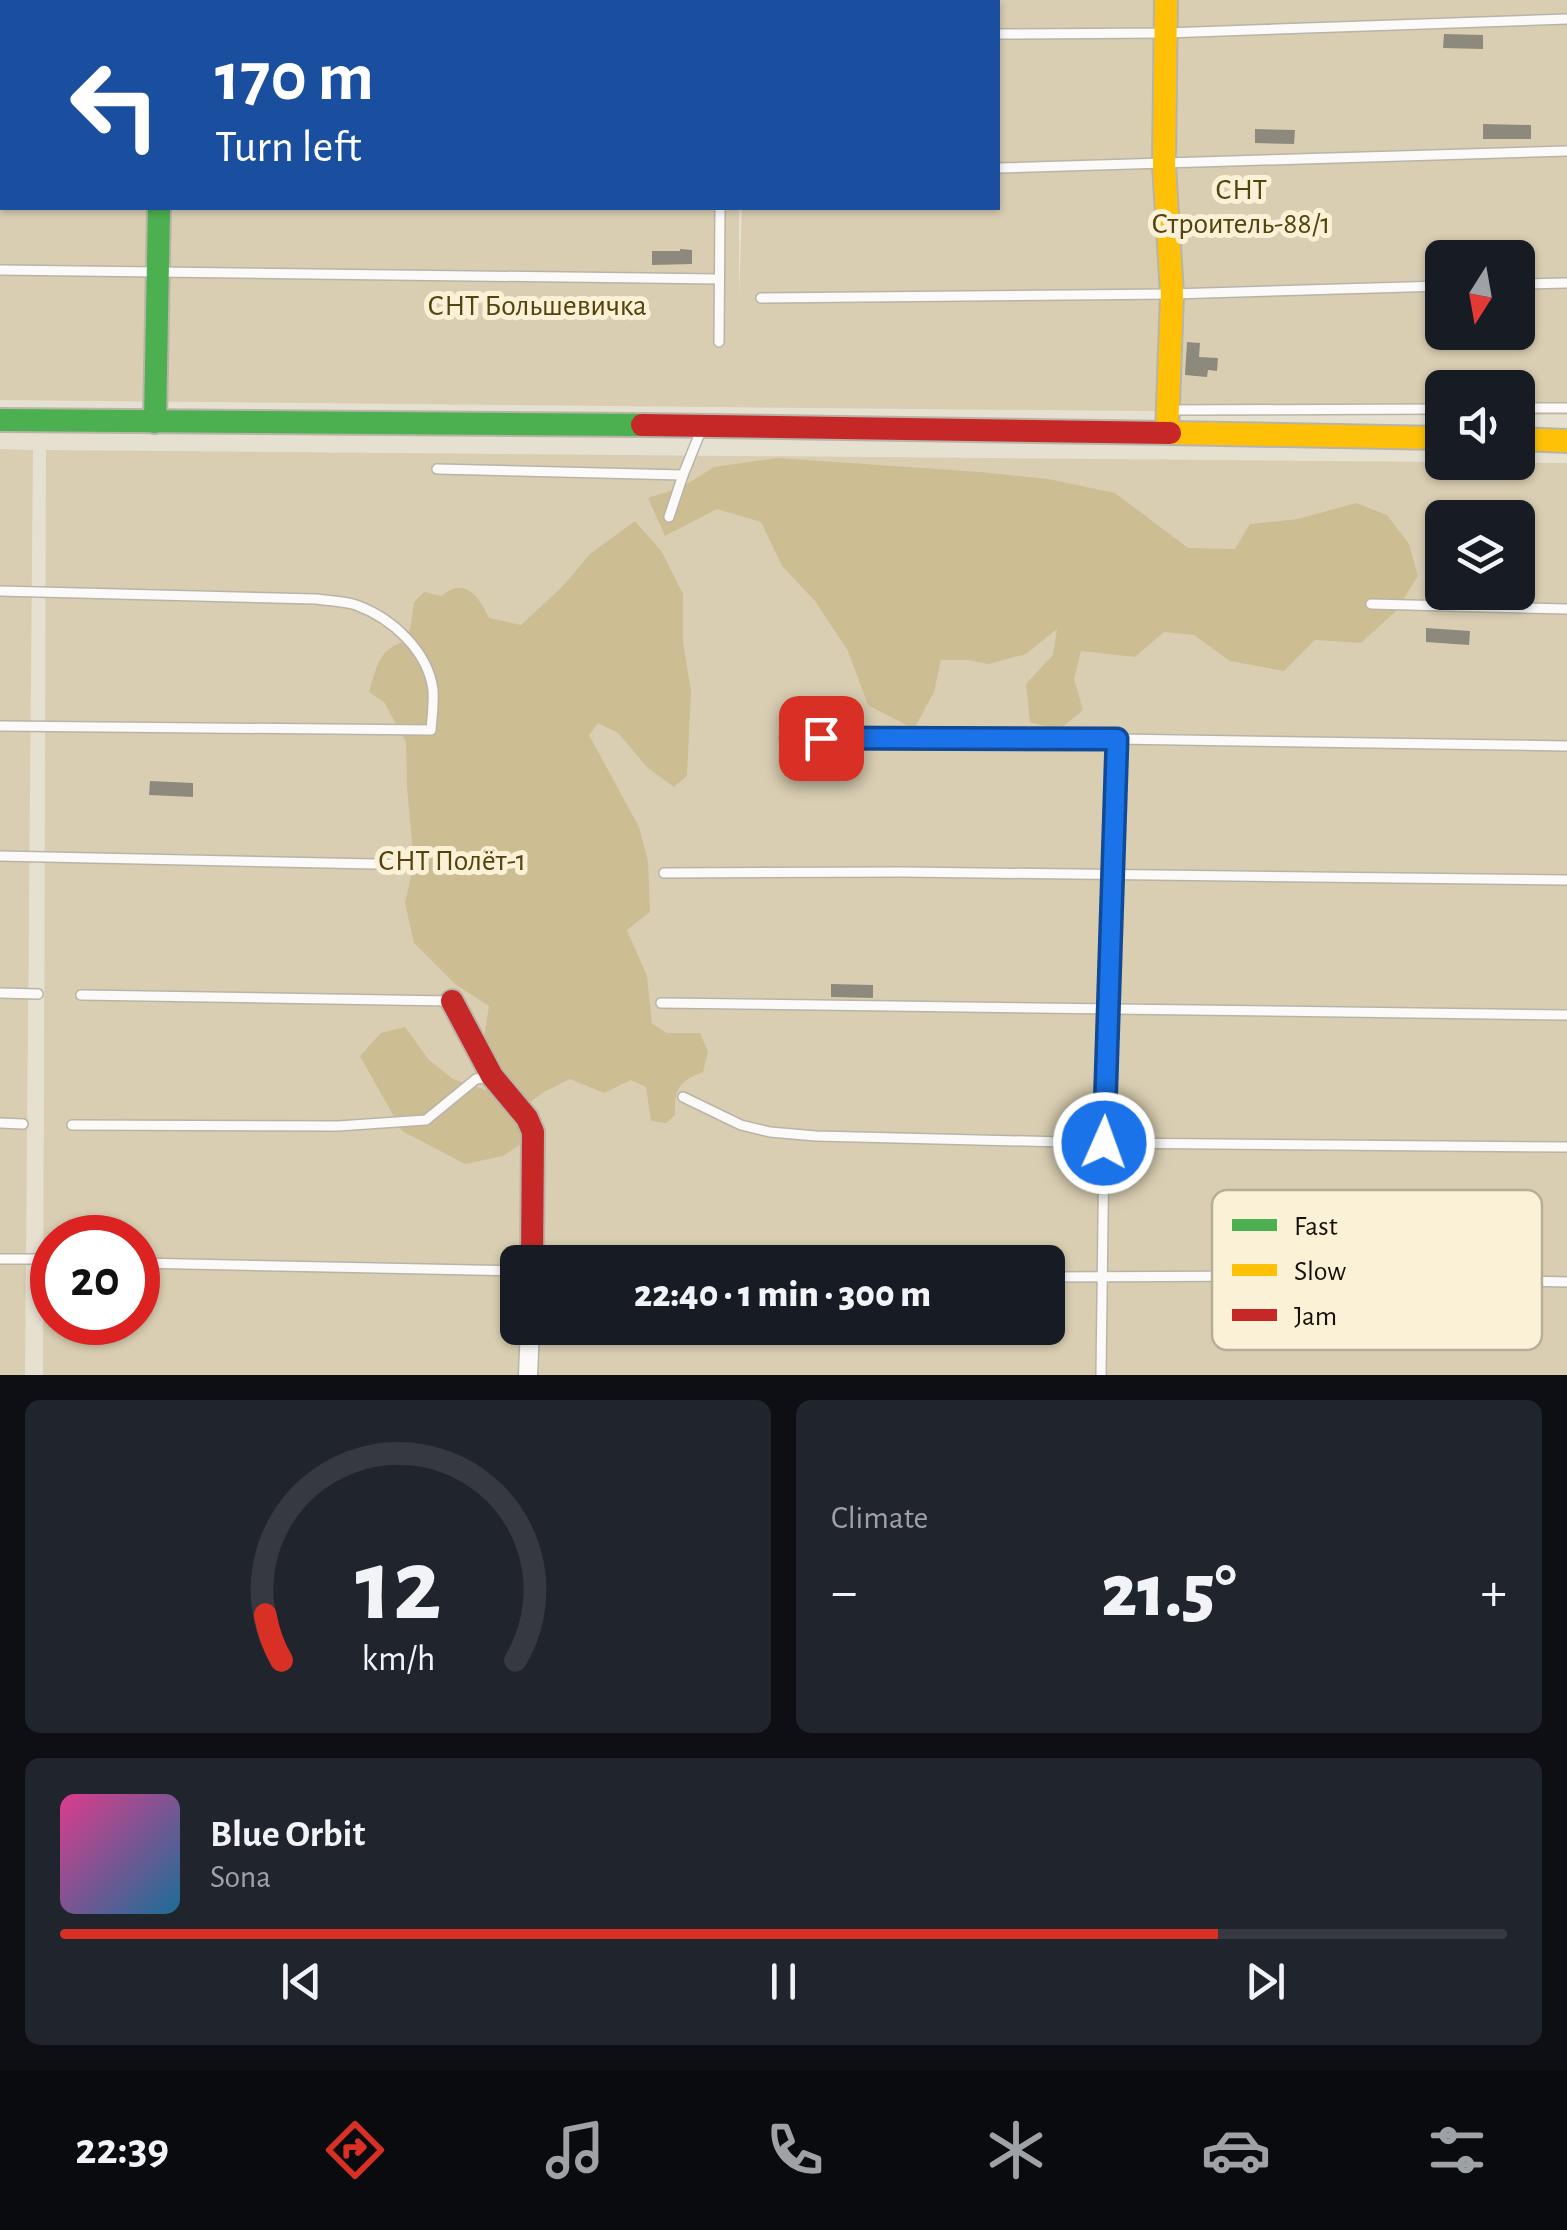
<!DOCTYPE html>
<meta charset="utf-8">
<style>
:root{--surface:#171b24;--page:#20242c;--text:#f1f3f6;--muted:#9ea1a6;--line:#363941;--accent:#d93025}
body{margin:0;font-family:"Alegreya Sans",sans-serif;background:var(--page);color:var(--text);height:100vh;display:flex;flex-direction:column;font-size:38px;white-space:nowrap}
*{box-sizing:border-box;margin:0}
p{font-size:32px;color:var(--muted)}
.icon{flex:none;width:55px;height:55px;fill:none;stroke:currentColor;stroke-width:2;stroke-linecap:round;stroke-linejoin:round}
.map{position:relative;height:1375px;overflow:hidden}
.sheet{display:flex;flex-direction:column;gap:25px;padding:25px;background:#0d0f14;flex:1}
.sheet>*{flex:none}
.guide{position:absolute;left:0px;top:0px;width:1000px;height:210px;box-shadow:0 2px 8px #0004;background:#1a4fa0;color:#fff;overflow:hidden}
.needle{width:65px;rotate:191deg}
.fabs{position:absolute;left:1425px;top:240px;display:grid;gap:20px}
.fabs a{display:grid;place-items:center;width:110px;height:110px;border-radius:15px;background:var(--surface);box-shadow:0 2px 8px #0004;font-size:50px}
.speed{position:absolute;left:30px;top:1215px;display:flex;gap:20px;font-size:50px;font-weight:700;text-align:center}
.speed>*{display:grid;place-content:center;width:130px;height:130px;border-radius:50%;background:var(--surface);box-shadow:0 2px 8px #0004;line-height:1}
.speed .limit{border:15px solid #d22;background:#fff;color:#111}
.pin{position:absolute;display:grid;place-items:center;width:85px;height:85px;color:#fff;margin:-42px;border-radius:20px;box-shadow:0 5px 15px #0006}
.me{position:absolute;width:110px;margin:-55px;rotate:2deg;stroke-linejoin:round;filter:drop-shadow(0 0 8px #0008)}
.turn{display:flex;align-items:center;gap:35px;height:210px;padding:0 50px;font-size:45px}
.turn .icon{width:130px;height:130px;stroke-width:2.5}
.turn b{display:block;font-size:70px;line-height:85px}
.big{font-size:75px;font-weight:800;line-height:1.1}
.sheet .tile{flex:1;display:flex;flex-direction:column;justify-content:center;gap:15px;min-width:0;padding:0 35px;border-radius:15px;background:var(--page)}
.sheet .dial{align-items:center;gap:0}
.dial svg{height:260px;overflow:visible;fill:none;stroke:var(--line);stroke-width:7;stroke-linecap:round;text-anchor:middle}
.dial text{fill:var(--text);stroke:none}
.song{display:flex;align-items:center;gap:30px}
.cover{width:120px;height:120px;border-radius:15px;background:linear-gradient(135deg,hsl(330 70% 55%),hsl(200 70% 35%))}
.played{height:10px;border-radius:5px;background:linear-gradient(90deg,var(--accent) 80%,var(--line) 80%)}
.keys{display:flex;justify-content:space-around;direction:ltr}
.heat{display:flex;justify-content:space-between;align-items:center;font-size:55px;direction:ltr}
.sheet .tiles{flex:1;display:grid;gap:25px;grid-template-columns:1fr 1fr}
.tile:last-child{grid-column:span 2}
.trip{position:absolute;left:500px;top:1245px;width:565px;height:100px;border-radius:15px;background:var(--surface);box-shadow:0 2px 8px #0004;font-weight:800;line-height:100px;text-align:center}
.dock{display:flex;height:160px;justify-content:space-around;align-items:center;background:#090b0e;color:var(--muted)}
.dock .icon{width:70px;height:70px}
.dock .on{color:var(--accent)}
.dock b{font-size:45px;color:var(--text)}
.map>svg:first-child{display:block}
.green{fill:#d9ceb2;fill-rule:evenodd}
.forest{fill:#ccbd93}
.building{fill:#8d897d}
.lines{fill:none;stroke-linecap:round;stroke-linejoin:round}
.lane-casing{stroke:#b9b4a8;stroke-width:12}
.street-casing{stroke:#b9b4a8;stroke-width:21}
.fast-casing{stroke:#b9b4a8;stroke-width:26}
.slow-casing{stroke:#b9b4a8;stroke-width:26}
.jam-casing{stroke:#b9b4a8;stroke-width:26}
.lane{stroke:#fbfaf8;stroke-width:9}
.street{stroke:#fbfaf8;stroke-width:18}
.fast{stroke:#4caf50;stroke-width:22}
.slow{stroke:#ffc107;stroke-width:22}
.jam{stroke:#c62828;stroke-width:22}
.route-casing{stroke:#114b97;stroke-width:25}
.route{stroke:#1a73e8;stroke-width:18}
.labels{text-anchor:middle;stroke-width:10;stroke-linejoin:round;paint-order:stroke}
.park-label{font-size:30px;fill:#53430f;stroke:#fbf1d6}
.key{fill:#fbf1d6;stroke:#b6ae98;stroke-width:2.5}
.key-label{font-size:28px;fill:#151108}
</style>
<div class="map">
<svg width="1567" height="1375" viewBox="0 0 1567 1375">
<rect width="100%" height="100%" fill="#e6e0d1"/>
<g class="green">
<path d="M0,0h741v2h-739v206h737v88l3,-88h256v-206h-252v-2h821v415h-49v-27h-76v26l-1442,-14zM1442,258h76v74h-76z"/>
<polygon points="0,449 33,450 25,1375 0,1375"/>
<path d="M46,450l1521,13v912h-1524zM1442,518h76v74h-76zM52,1238h86v84h-86zM518,1262h530v66h-530z"/>
</g>
<g class="forest">
<polygon points="777,458 980,472 1048,479 1115,493 1188,548 1235,549 1250,524 1298,519 1356,503 1387,515 1409,544 1418,576 1396,611 1361,643 1315,640 1284,671 1230,661 1194,635 1164,632 1135,657 1081,651 1074,679 1083,710 1059,730 1030,722 1026,684 1053,655 1057,629 1026,654 988,664 968,660 941,660 934,692 914,729 868,705 848,651 815,601 782,566 761,522 717,509 665,536 648,498 682,487 714,467"/>
<path d="M635,521l27,31 21,42v49l8,47 -4,86 -13,11 -26,-19 -30,-35 -20,-10 -9,12 50,92 9,34 2,51 -23,18 20,46 5,48 15,9h33l8,19 -5,20c-24,9 -29,17 -28,43l-9,8 -15,-2 -5,-34 -15,-7 -27,13 -34,-14 -26,13 -19,14 -42,-62 6,-38 -34,-22 -41,-41 -9,-40 9,-40 -7,-76 -1,-45 -22,-40 -15,-10c8,-25 9,-43 37,-51l5,-16 3,-23 10,-10 18,4c23,-21 38,2 47,22l32,7 42,-39 27,-32z"/>
<polygon points="405,1027 429,1060 453,1079 503,1096 525,1141 503,1156 465,1164 402,1131 360,1056 381,1033"/>
</g>
<g class="building">
<polygon points="1444,34 1483,35 1483,49 1443,48"/>
<polygon points="1483,124 1531,125 1531,139 1483,139"/>
<polygon points="1255,129 1295,130 1294,144 1255,143"/>
<polygon points="680,249 692,250 692,264 652,265 652,251 680,251"/>
<polygon points="1187,342 1200,343 1199,357 1218,358 1217,371 1208,370 1207,377 1185,375"/>
<polygon points="1426,628 1470,631 1469,645 1426,642"/>
<polygon points="150,781 193,783 193,797 149,795"/>
<polygon points="831,984 873,985 873,998 831,997"/>
</g>
<g class="lines">
<g class="lane-casing">
<g id="lane">
<polyline points="721,2 721,0"/>
<polyline points="0,8 2,8"/>
<polyline points="998,34 1166,33 1567,19"/>
<polyline points="0,139 2,139"/>
<polyline points="998,168 1567,151"/>
<polyline points="0,270 719,279"/>
<polyline points="1518,284 1567,283"/>
<polyline points="761,298 1172,294 1442,286"/>
<polyline points="719,342 720,208"/>
<polyline points="1518,408 1567,408"/>
<polyline points="1170,410 1442,409"/>
<polyline points="437,469 683,475"/>
<polyline points="669,517 683,475 702,428"/>
<path d="M0,591l316,8c13,2 27,2 40,6 36,13 72,46 77,85 1,13 -1,27 -2,40l-431,-4"/>
<polyline points="1371,604 1567,609"/>
<polyline points="784,738 1117,739 1567,746"/>
<polyline points="0,856 424,865"/>
<polyline points="664,873 904,872 1567,880"/>
<polyline points="0,993 38,994"/>
<polyline points="81,995 449,1001"/>
<polyline points="661,1003 1567,1015"/>
<polyline points="683,1097 741,1125 770,1132 816,1136 1104,1143 1567,1147"/>
<polyline points="0,1123 23,1124"/>
<polyline points="72,1125 338,1126 426,1120 476,1079 490,1077"/>
<polyline points="0,1259 36,1259"/>
<polyline points="138,1263 518,1271"/>
<polyline points="1048,1277 1282,1276 1567,1282"/>
<polyline points="1101,1375 1104,1143 1117,739"/>
</g>
</g>
<g class="street-casing">
<g id="street">
<polyline points="164,2 164,0"/>
<polyline points="528,1375 530,1328"/>
</g>
</g>
<g class="fast-casing">
<g id="fast">
<polyline points="0,420 642,425"/>
<polyline points="155,422 159,208"/>
</g>
</g>
<g class="slow-casing">
<g id="slow">
<polyline points="1166,0 1164,165 1172,294 1167,432"/>
<polyline points="1170,433 1442,438"/>
<polyline points="1518,439 1567,441"/>
</g>
</g>
<g class="jam-casing">
<g id="jam">
<polyline points="642,425 1170,433"/>
<polyline points="452,1001 492,1076 527,1118 533,1132 532,1262"/>
</g>
</g>
<use href="#lane" class="lane"/>
<use href="#street" class="street"/>
<use href="#fast" class="fast"/>
<use href="#slow" class="slow"/>
<use href="#jam" class="jam"/>
</g>
<g class="lines">
<g class="route-casing">
<polyline id="route" points="821,738 1117,739 1104,1143"/>
</g>
<use href="#route" class="route"/>
</g>
<g class="labels">
<g class="park-label">
<text x="1241" y="199">СНТ<tspan x="1241" dy="34">Строитель-88/1</tspan></text>
<text x="537" y="315">СНТ Большевичка</text>
<text x="452" y="870">СНТ Полёт-1</text>
</g>
</g>
<rect x="1212" y="1190" width="330" height="160" rx="15" class="key"/>
<rect x="1232" y="1219" width="45" height="12" fill="#4caf50"/>
<rect x="1232" y="1264" width="45" height="12" fill="#ffc107"/>
<rect x="1232" y="1309" width="45" height="12" fill="#c62828"/>
<g class="key-label">
<text x="1294" y="1235">Fast</text>
<text x="1294" y="1280">Slow</text>
<text x="1294" y="1325">Jam</text>
</g>
</svg>
<div class="fabs">
<a><svg class="needle" viewBox="-14 -14 28 28"><path d="M0-13l5 13h-10z" fill="#e53935"/><path d="M0 13l5-13h-10z" fill="#9ea1a6"/></svg></a>
<a><svg class="icon" aria-label="sound" viewBox="0 0 24 24"><path d="M4 9h4l5-4v14l-5-4H4zM17 9q2 3 0 6"/></svg></a>
<a><svg class="icon" aria-label="layers" viewBox="0 0 24 24"><path d="M12 4l9 5-9 5-9-5zM3 14l9 5 9-5"/></svg></a>
</div>
<div class="speed"><div class="limit">20</div></div>
<div class="pin" style="left:821px;top:738px;background:#d93025"><svg class="icon" aria-label="arrive" viewBox="0 0 24 24"><path d="M6 21V4h12l-3 4 3 4H6"/></svg></div>
<svg class="me" style="left:1104px;top:1143px" viewBox="-20 -20 40 40"><circle r="17" fill="#1a73e8" stroke="#fff" stroke-width="3"/><path d="M0-11L8 9 0 5-8 9z" fill="#fff"/></svg>
<div class="trip">22:40 · 1 min · 300 m</div>
<div class="guide">
<div class="turn"><svg class="icon" aria-label="left" viewBox="0 0 24 24"><path d="M17 20v-9H6M10 6l-5 5 5 5"/></svg><div><b>170 m</b>Turn left</div></div>
</div>
</div>
<section class="sheet">
<div class="tiles">
<div class="tile dial"><svg viewBox="0 0 100 80">
<path d="M14 69A42 42 0 1 1 86 69"/>
<path d="M14 69A42 42 0 0 1 9 55" stroke="#d93025"/>
<text x="50" y="56" font-size="32" font-weight="700">12</text>
<text x="50" y="72" font-size="11">km/h</text>
</svg></div>
<div class="tile"><p>Climate</p>
<div class="heat"><a>−</a><b class="big">21.5°</b><a>+</a></div>
</div>
<div class="tile">
<div class="song"><i class="cover"></i><div><b>Blue Orbit</b><p>Sona</p></div></div>
<div class="played"></div>
<div class="keys"><svg class="icon" aria-label="previous" viewBox="0 0 24 24"><path d="M18 5L8 12l10 7zM5 5v14"/></svg><svg class="icon" aria-label="pause" viewBox="0 0 24 24"><path d="M8 5v14M16 5v14"/></svg><svg class="icon" aria-label="next" viewBox="0 0 24 24"><path d="M6 5l10 7-10 7zM19 5v14"/></svg></div>
</div>
</div>
</section>
<nav class="dock">
<b>22:39</b>
<svg class="icon on" aria-label="directions" viewBox="0 0 24 24"><path d="M12 3l9 9-9 9-9-9zM9 14v-3h6M13 9l2 2-2 2"/></svg>
<svg class="icon" aria-label="music" viewBox="0 0 24 24"><path d="M9 18V5l10-2v13"/><circle cx="6" cy="18" r="3"/><circle cx="16" cy="16" r="3"/></svg>
<svg class="icon" aria-label="phone" viewBox="0 0 24 24"><path d="M5 4h4l2 5-3 2q2 4 5 5l2-3 5 2v4C11 20 4 13 5 4z"/></svg>
<svg class="icon" aria-label="climate" viewBox="0 0 24 24"><path d="M12 3v18M4 7l16 10M4 17L20 7"/></svg>
<svg class="icon" aria-label="car" viewBox="0 0 24 24"><path d="M5 17H2v-5l4-1 3-4h7l3 4 3 1v5h-3M9 17h6M6 11h13"/><circle cx="7" cy="17" r="2"/><circle cx="17" cy="17" r="2"/></svg>
<svg class="icon" aria-label="filters" viewBox="0 0 24 24"><path d="M4 7h16M4 17h16"/><circle cx="9" cy="7" r="2"/><circle cx="15" cy="17" r="2"/></svg>
</nav>
